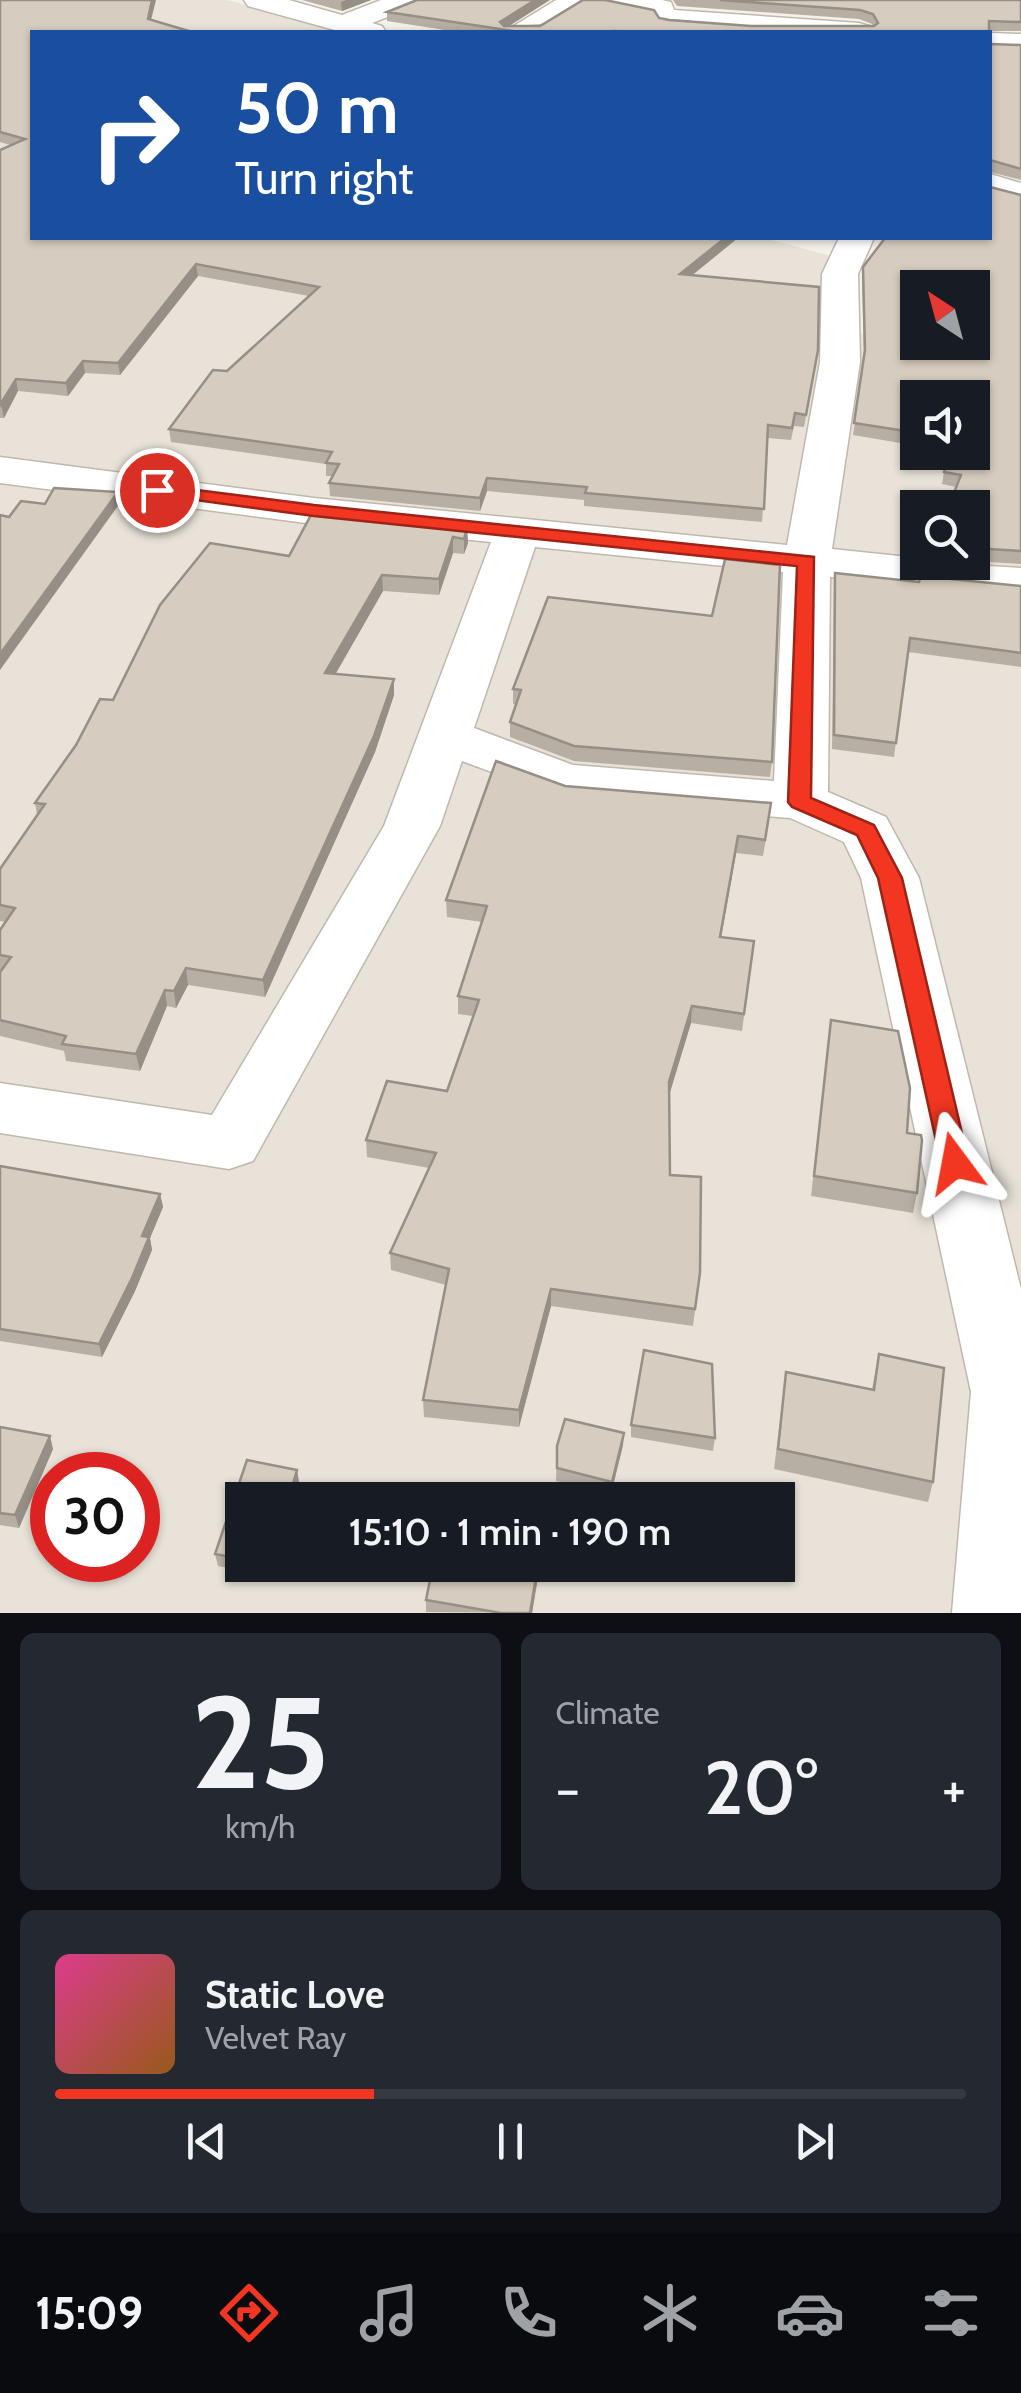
<!DOCTYPE html>
<meta charset="utf-8">
<style>
:root{--surface:#171b24;--page:#242831;--text:#f1f3f6;--muted:#9ea1a6;--line:#363941;--accent:#f23622}
body{margin:0;font-family:Cabin,sans-serif;background:var(--page);color:var(--text);height:100vh;display:flex;flex-direction:column;font-size:38px;white-space:nowrap}
*{box-sizing:border-box;margin:0}
p{font-size:32px;color:var(--muted)}
.icon{flex:none;width:55px;height:55px;fill:none;stroke:currentColor;stroke-width:2;stroke-linecap:round;stroke-linejoin:round}
.map{position:relative;height:1613px;overflow:hidden}
.details{display:flex;flex-direction:column;gap:20px;padding:20px;background:#0d0f14;flex:1}
.details>*{flex:none}
.top-card{position:absolute;left:30px;top:30px;width:962px;height:210px;border-radius:0px;box-shadow:0 2px 8px #0004;background:#1a4fa0;color:#fff;overflow:hidden}
.needle{width:65px;rotate:324deg}
.buttons{position:absolute;left:900px;top:270px;display:grid;gap:20px}
.buttons a{display:grid;place-items:center;width:90px;height:90px;border-radius:0px;background:var(--surface);box-shadow:0 2px 8px #0004;font-size:50px}
.speed{position:absolute;left:30px;top:1452px;display:flex;gap:20px;font-size:50px;font-weight:700;text-align:center}
.speed>*{display:grid;place-content:center;width:130px;height:130px;border-radius:50%;background:var(--surface);box-shadow:0 2px 8px #0004;line-height:1}
.speed .limit{border:15px solid #d22;background:#fff;color:#111}
.pin{position:absolute;display:grid;place-items:center;width:85px;height:85px;color:#fff;margin:-42px;border:5px solid #fff;border-radius:50%;box-shadow:0 2px 10px #0007}
.me{position:absolute;width:110px;margin:-55px;rotate:347deg;stroke-linejoin:round;filter:drop-shadow(0 0 8px #0008)}
.turn{display:flex;align-items:center;gap:35px;height:210px;padding:0 40px;font-size:45px}
.turn .icon{width:130px;height:130px;stroke-width:2.5}
.turn b{display:block;font-size:70px;line-height:85px}
.big{font-size:75px;font-weight:600;line-height:1.1}
.details .card{flex:1;display:flex;flex-direction:column;justify-content:center;gap:15px;min-width:0;padding:0 35px;border-radius:15px;background:var(--page)}
.details .dial{align-items:center;gap:0}
.dial b{font-size:130px;line-height:1}
.song{display:flex;align-items:center;gap:30px}
.cover{width:120px;height:120px;border-radius:15px;background:linear-gradient(135deg,hsl(330 70% 55%),hsl(30 70% 35%))}
.played{height:10px;border-radius:5px;background:linear-gradient(90deg,var(--accent) 35%,var(--line) 35%)}
.keys{display:flex;justify-content:space-around;direction:ltr}
.heat{display:flex;justify-content:space-between;align-items:center;font-size:55px;direction:ltr}
.details .tiles{flex:1;display:grid;gap:20px;grid-template-columns:1fr 1fr}
.card:last-child{grid-column:span 2}
.trip{position:absolute;left:225px;top:1482px;width:570px;height:100px;border-radius:0px;background:var(--surface);box-shadow:0 2px 8px #0004;font-weight:600;line-height:100px;text-align:center}
.tab-bar{display:flex;height:160px;justify-content:space-around;align-items:center;background:#090b0e;color:var(--muted)}
.tab-bar .icon{width:70px;height:70px}
.tab-bar .on{color:var(--accent)}
.tab-bar b{font-size:45px;color:var(--text)}
.map>svg:first-child{display:block}
.residential{fill:#e8e2d8;fill-rule:evenodd}
.lines{fill:none;stroke-linecap:round;stroke-linejoin:round}
.minor-casing{stroke:#c0b8ac;stroke-width:3}
.minor{fill:#fff;fill-rule:evenodd}
.wall{fill:#b8afa4}
.shaded-wall{fill:#968f86}
.building{fill:#d6ccbf;stroke:#968f86;stroke-width:2.5;fill-rule:evenodd}
.route{fill:#f23622;stroke:#9d2316;stroke-width:2.5}
</style>
<div class="map">
<svg width="1021" height="1613" viewBox="0 0 1021 1613">
<rect width="100%" height="100%" fill="#f4f0ea"/>
<path class="residential" d="M0,0h227l122,32h-317v206h732l71,19 -6,79 88,-5 1,11 103,29v1242h-1021zM918,398h54v54h-54zM918,508h54v54h-54zM52,1475h86v85h-86zM242,1500h536v65h-536z"/>
<g class="lines">
<g class="minor-casing">
<g id="minor">
<polygon points="244,0 289,0 342,15 381,0 420,0 416,6 372,23 382,26 386,32 342,32 248,6"/>
<polygon points="556,0 662,0 671,2 674,10 859,23 869,26 873,32 751,32 669,26 659,24 657,16 601,8 588,2 538,32 504,32"/>
<polygon points="990,33 1021,34 1021,52 990,51"/>
<polygon points="990,174 1021,183 1021,204 990,195"/>
<path d="M839,238h35l-16,36 2,88 -28,187 86,9v4l103,6v28l-191,-19 -2,215 58,25 33,61 102,411v324h-69l19,-221 -110,-514 -17,-36 -54,-24 -225,-19 -103,-38 -22,65 -187,335 -24,8 -229,-36v-50l212,32 172,-289 107,-284 -177,-18 -314,-41v-26l314,41 473,47 33,-183 2,-88zM535,547l248,25 -9,209 -201,-16 -99,-37z"/>
</g>
</g>
<use href="#minor" class="minor"/>
</g>
<g class="wall">
<polygon points="0,0 32,32 692,275 816,362 804,427 794,426 791,440 768,438 762,522 584,506 584,500 487,491 480,511 330,496 329,483 332,476 326,476 326,464 171,442 169,429 227,371 309,296 198,276 120,375 85,373 68,396 18,391 4,418 0,418 0,150 10,145 0,142"/>
<polygon points="302,0 371,0 342,11"/>
<polygon points="673,0 1021,0 1021,31 458,32 387,21 387,12 509,26 659,18 751,26 873,26 872,24 859,19 677,6"/>
<polygon points="990,44 1021,45 1021,180 990,172"/>
<polygon points="1021,195 1021,564 972,561 972,508 956,487 942,484 944,472 972,452 918,398 918,446 853,435 864,361 862,279 863,267"/>
<polygon points="467,528 468,543 464,554 453,553 439,595 383,591 335,674 394,679 394,695 375,752 265,997 188,985 176,1008 167,1006 140,1071 66,1061 64,1051 0,1036 0,930 5,922 0,921 0,869 37,815 35,803 113,700 289,556"/>
<polygon points="835,573 919,582 1021,586 1021,667 908,652 894,757 832,749 834,586"/>
<polygon points="712,616 772,762 770,777 574,761 510,737 510,722 516,705 513,704 513,689"/>
<polygon points="565,786 769,820 763,856 736,853 721,937 754,941 742,1031 691,1023 669,1094 670,1175 700,1273 693,1326 551,1306 519,1427 424,1417 423,1400 446,1285 391,1270 390,1253 429,1168 367,1157 366,1140 447,1091 473,1016 458,1014 458,996 482,922 447,917 446,900"/>
<polygon points="831,1020 907,1133 917,1193 913,1213 811,1196"/>
<polygon points="0,1166 160,1194 163,1207 150,1238 152,1250 135,1291 102,1357 0,1341"/>
<polygon points="879,1354 933,1482 928,1502 774,1469 786,1372 872,1389"/>
<polygon points="631,1425 715,1438 713,1451 631,1437"/>
<polygon points="0,1427 53,1449 19,1528 0,1525"/>
<polygon points="623,1445 611,1494 556,1481 557,1446"/>
<polygon points="247,1460 297,1470 299,1483 294,1500 242,1500 242,1565 273,1565 270,1576 218,1566 215,1554"/>
<polygon points="539,1571 532,1613 426,1612 426,1600"/>
</g>
<g class="shaded-wall">
<polygon points="152,0 156,0 149,28 148,19"/>
<polygon points="346,0 371,0 342,11 341,2"/>
<polygon points="535,0 550,0 503,30 500,22"/>
<polygon points="725,238 738,238 679,286 680,274"/>
<polygon points="196,264 198,276 120,375 118,363"/>
<polygon points="83,361 85,373 68,396 66,383"/>
<polygon points="16,379 18,391 4,418 1,405"/>
<polygon points="487,478 487,491 480,511 480,498"/>
<polygon points="118,492 120,503 0,670 0,654"/>
<polygon points="467,528 468,543 464,554 464,539"/>
<polygon points="453,537 453,553 439,595 439,579"/>
<polygon points="382,575 383,591 327,689 325,673"/>
<polygon points="394,679 394,695 375,752 265,997 263,980"/>
<polygon points="738,836 736,853 718,954 720,937"/>
<polygon points="186,968 188,985 176,1008 174,991"/>
<polygon points="165,990 167,1006 140,1071 136,1054"/>
<polygon points="692,1006 691,1023 668,1099 669,1082"/>
<polygon points="160,1194 163,1207 150,1238 152,1250 135,1291 102,1357 99,1344"/>
<polygon points="551,1289 551,1306 519,1427 519,1410"/>
<polygon points="624,1433 623,1445 611,1494 612,1482"/>
<polygon points="50,1436 53,1449 19,1528 15,1515"/>
<polygon points="297,1470 299,1483 294,1500 288,1500"/>
<polygon points="268,1565 273,1565 270,1576"/>
<polygon points="538,1565 539,1571 532,1613 530,1613"/>
</g>
<g class="building">
<polygon points="0,0 152,0 148,19 192,32 32,32 32,238 725,238 680,274 819,287 818,350 806,415 795,413 792,428 768,425 764,509 585,493 587,487 487,478 480,498 329,483 339,464 326,463 332,452 169,429 213,370 227,371 319,287 196,264 118,363 83,361 66,383 16,379 0,405 0,150 25,139 0,132"/>
<polygon points="417,0 535,0 500,22 504,26 540,26 583,0 605,0 654,10 659,18 669,20 751,26 874,26 878,23 873,14 860,10 720,0 1021,0 1021,22 989,21 989,32 636,32 613,31 611,32 520,32 387,12"/>
<polygon points="990,44 1021,45 1021,169 990,160"/>
<path d="M990,187l31,8v356l-49,-3v-40h-24l13,-33 -17,-3 7,-20h21v-54h-54v35l-64,-10 11,-73 -2,-83 22,-29h105zM918,288h54v54h-54z"/>
<polygon points="54,488 118,492 0,654 0,515 9,517 21,501 45,504"/>
<polygon points="312,513 467,528 464,539 453,537 439,579 382,575 325,673 394,679 374,736 263,980 186,968 174,991 165,990 136,1054 62,1044 66,1036 0,1020 0,972 11,957 0,955 0,930 15,908 0,905 0,869 45,804 35,803 76,745 100,699 113,700 160,605 210,543 289,556"/>
<polygon points="725,559 780,565 772,762 574,746 510,722 521,690 513,689 548,597 712,616"/>
<polygon points="835,573 919,582 921,576 1021,586 1021,653 910,638 896,743 834,735"/>
<polygon points="496,761 565,786 771,803 765,840 738,836 720,937 754,941 744,1014 692,1006 669,1082 670,1175 701,1177 700,1273 695,1309 551,1289 519,1410 423,1400 449,1269 390,1253 436,1153 366,1140 387,1081 447,1091 479,1000 458,996 487,906 446,900"/>
<polygon points="831,1020 898,1031 910,1088 907,1133 921,1135 922,1140 917,1193 814,1176"/>
<polygon points="0,1166 160,1194 142,1236 149,1237 132,1278 99,1344 0,1329"/>
<polygon points="644,1350 712,1364 715,1438 631,1425"/>
<polygon points="879,1354 944,1368 933,1482 778,1449 786,1372 874,1390"/>
<polygon points="565,1419 624,1433 612,1482 557,1468 557,1446"/>
<polygon points="0,1427 50,1436 15,1515 0,1513"/>
<polygon points="247,1460 297,1470 288,1500 242,1500 242,1559 215,1554"/>
<polygon points="433,1565 538,1565 530,1613 501,1613 426,1600"/>
</g>
<polygon class="route" points="157,485 314,505 814,557 811,798 874,825 902,878 969,1163 965,1171 955,1174 945,1171 941,1163 878,878 857,835 792,807 788,802 797,566 314,516 151,494 151,486"/>
</svg>
<div class="buttons">
<a><svg class="needle" viewBox="-14 -14 28 28"><path d="M0-13l5 13h-10z" fill="#e53935"/><path d="M0 13l5-13h-10z" fill="#9ea1a6"/></svg></a>
<a><svg class="icon" aria-label="sound" viewBox="0 0 24 24"><path d="M4 9h4l5-4v14l-5-4H4zM17 9q2 3 0 6"/></svg></a>
<a><svg class="icon" aria-label="search" viewBox="0 0 24 24"><circle cx="10" cy="10" r="6"/><path d="M15 15l6 6"/></svg></a>
</div>
<div class="speed"><div class="limit">30</div></div>
<div class="pin" style="left:157px;top:490px;background:#d93025"><svg class="icon" aria-label="arrive" viewBox="0 0 24 24"><path d="M6 21V4h12l-3 4 3 4H6"/></svg></div>
<svg class="me" style="left:955px;top:1163px" viewBox="-20 -20 40 40"><path d="M0-17L14 15 0 8-14 15z" fill="#f23622" stroke="#fff" stroke-width="4"/></svg>
<div class="trip">15:10 · 1 min · 190 m</div>
<div class="top-card">
<div class="turn"><svg class="icon" aria-label="right" viewBox="0 0 24 24"><path d="M7 20v-9h11M14 6l5 5-5 5"/></svg><div><b>50 m</b>Turn right</div></div>
</div>
</div>
<section class="details">
<div class="tiles">
<div class="card dial"><b>25</b><p>km/h</p></div>
<div class="card"><p>Climate</p>
<div class="heat"><a>−</a><b class="big">20°</b><a>+</a></div>
</div>
<div class="card">
<div class="song"><i class="cover"></i><div><b>Static Love</b><p>Velvet Ray</p></div></div>
<div class="played"></div>
<div class="keys"><svg class="icon" aria-label="previous" viewBox="0 0 24 24"><path d="M18 5L8 12l10 7zM5 5v14"/></svg><svg class="icon" aria-label="pause" viewBox="0 0 24 24"><path d="M8 5v14M16 5v14"/></svg><svg class="icon" aria-label="next" viewBox="0 0 24 24"><path d="M6 5l10 7-10 7zM19 5v14"/></svg></div>
</div>
</div>
</section>
<nav class="tab-bar">
<b>15:09</b>
<svg class="icon on" aria-label="directions" viewBox="0 0 24 24"><path d="M12 3l9 9-9 9-9-9zM9 14v-3h6M13 9l2 2-2 2"/></svg>
<svg class="icon" aria-label="music" viewBox="0 0 24 24"><path d="M9 18V5l10-2v13"/><circle cx="6" cy="18" r="3"/><circle cx="16" cy="16" r="3"/></svg>
<svg class="icon" aria-label="phone" viewBox="0 0 24 24"><path d="M5 4h4l2 5-3 2q2 4 5 5l2-3 5 2v4C11 20 4 13 5 4z"/></svg>
<svg class="icon" aria-label="climate" viewBox="0 0 24 24"><path d="M12 3v18M4 7l16 10M4 17L20 7"/></svg>
<svg class="icon" aria-label="car" viewBox="0 0 24 24"><path d="M5 17H2v-5l4-1 3-4h7l3 4 3 1v5h-3M9 17h6M6 11h13"/><circle cx="7" cy="17" r="2"/><circle cx="17" cy="17" r="2"/></svg>
<svg class="icon" aria-label="filters" viewBox="0 0 24 24"><path d="M4 7h16M4 17h16"/><circle cx="9" cy="7" r="2"/><circle cx="15" cy="17" r="2"/></svg>
</nav>
